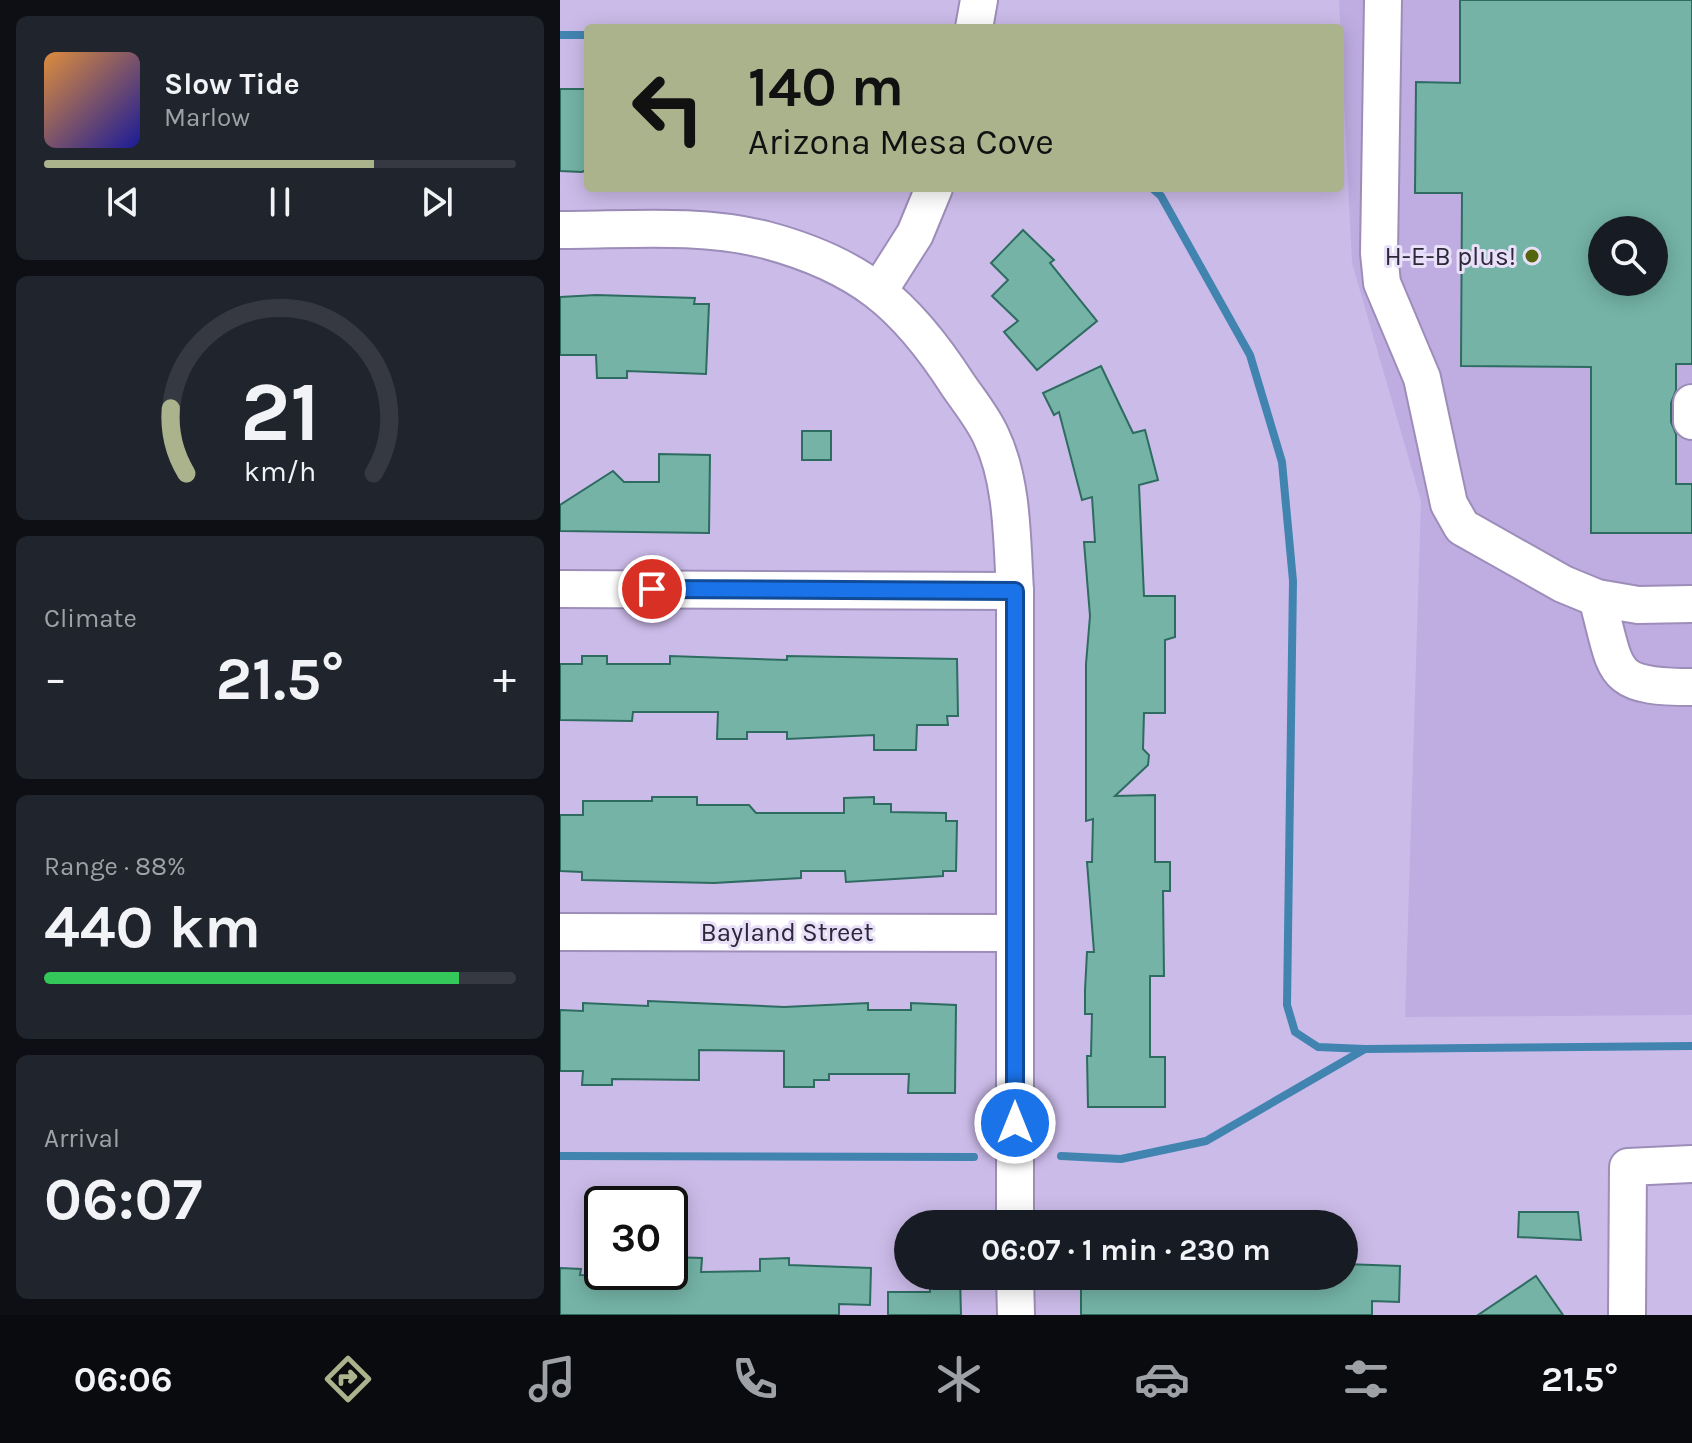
<!DOCTYPE html>
<meta charset="utf-8">
<style>
:root{--surface:#171b24;--page:#20242c;--text:#f1f3f6;--muted:#9ea1a6;--line:#363941;--accent:#abb38d}
body{margin:0;font-family:Karla,sans-serif;background:var(--page);color:var(--text);height:100vh;display:flex;flex-direction:column;font-size:30px;white-space:nowrap}
*{box-sizing:border-box;margin:0}
p{font-size:26px;color:var(--muted)}
.icon{flex:none;width:44px;height:44px;fill:none;stroke:currentColor;stroke-width:2;stroke-linecap:round;stroke-linejoin:round}
.map{position:relative;flex:1;overflow:hidden}
.sheet{display:flex;flex-direction:column;gap:16px;padding:16px;background:#0d0f14;width:560px}
.sheet>*{flex:none}
.hud{position:absolute;left:24px;top:24px;width:760px;height:168px;border-radius:8px;box-shadow:0 4px 20px #0003;background:#abb38d;color:#111;overflow:hidden}
.buttons{position:absolute;left:1028px;top:216px;display:grid;gap:16px}
.buttons a{display:grid;place-items:center;width:80px;height:80px;border-radius:50%;background:var(--surface);box-shadow:0 4px 20px #0003;font-size:40px}
.speed{position:absolute;left:24px;top:1186px;display:flex;gap:16px;font-size:40px;font-weight:700;text-align:center}
.speed>*{display:grid;place-content:center;width:104px;height:104px;border-radius:50%;background:var(--surface);box-shadow:0 4px 20px #0003;line-height:1}
.speed .limit{border:4px solid #111;border-radius:12px;background:#fff;color:#111}
.pin{position:absolute;display:grid;place-items:center;width:68px;height:68px;color:#fff;margin:-34px;border:4px solid #fff;border-radius:50%;box-shadow:0 2px 8px #0007}
.me{position:absolute;width:88px;margin:-44px;rotate:0deg;stroke-linejoin:round;filter:drop-shadow(0 0 6px #0008)}
.turn{display:flex;align-items:center;gap:28px;height:168px;padding:0 32px;font-size:36px}
.turn .icon{width:104px;height:104px;stroke-width:2.5}
.turn b{display:block;font-size:56px;line-height:68px}
.big{font-size:60px;font-weight:700;line-height:1.1}
.sheet .tile{flex:1;display:flex;flex-direction:column;justify-content:center;gap:12px;min-width:0;padding:0 28px;border-radius:12px;background:var(--page)}
.sheet .dial{align-items:center;gap:0}
.dial svg{height:208px;overflow:visible;fill:none;stroke:var(--line);stroke-width:7;stroke-linecap:round;text-anchor:middle}
.dial text{fill:var(--text);stroke:none}
.song{display:flex;align-items:center;gap:24px}
.cover{width:96px;height:96px;border-radius:12px;background:linear-gradient(135deg,hsl(30 70% 55%),hsl(240 70% 35%))}
.played{height:8px;border-radius:4px;background:linear-gradient(90deg,var(--accent) 70%,var(--line) 70%)}
.keys{display:flex;justify-content:space-around;direction:ltr}
.heat{display:flex;justify-content:space-between;align-items:center;font-size:44px;direction:ltr}
.charge{height:12px;border-radius:6px;background:linear-gradient(90deg,#34c759 88%,var(--line) 0)}
.trip{position:absolute;left:334px;top:1210px;width:464px;height:80px;border-radius:40px;background:var(--surface);box-shadow:0 4px 20px #0003;font-weight:700;line-height:80px;text-align:center}
.tabs{display:flex;height:128px;justify-content:space-around;align-items:center;background:#090b0e;color:var(--muted)}
.tabs .icon{width:56px;height:56px}
.tabs .selected{color:var(--accent)}
.tabs b{font-size:36px;color:var(--text)}
main{display:flex;flex:1;min-height:0}
.map>svg:first-child{display:block}
.built{fill:#bfade2;fill-rule:evenodd}
.lines{fill:none;stroke-linecap:round;stroke-linejoin:round}
.stream{stroke:#4284b0;stroke-width:8}
.building{fill:#75b3a7;stroke:#2e6c61;stroke-width:2;fill-rule:evenodd}
.minor-casing{stroke:#9c8db9;stroke-width:40}
.minor{stroke:#fff;stroke-width:36}
.route-casing{stroke:#114b97;stroke-width:20}
.route{stroke:#1a73e8;stroke-width:14}
.poi-dot{fill:#55650d;stroke:#e8e0f8;stroke-width:3}
.labels{text-anchor:middle;stroke-width:6;stroke-linejoin:round;paint-order:stroke}
.poi-label{font-size:26px;fill:#2d2739;stroke:#e8e0f8;text-anchor:end}
.street-label{font-size:26px;fill:#2d2739;stroke:#e8e0f8}
</style>
<main>
<section class="sheet">
<div class="tile">
<div class="song"><i class="cover"></i><div><b>Slow Tide</b><p>Marlow</p></div></div>
<div class="played"></div>
<div class="keys"><svg class="icon" aria-label="previous" viewBox="0 0 24 24"><path d="M18 5L8 12l10 7zM5 5v14"/></svg><svg class="icon" aria-label="pause" viewBox="0 0 24 24"><path d="M8 5v14M16 5v14"/></svg><svg class="icon" aria-label="next" viewBox="0 0 24 24"><path d="M6 5l10 7-10 7zM19 5v14"/></svg></div>
</div>
<div class="tile dial"><svg viewBox="0 0 100 80">
<path d="M14 69A42 42 0 1 1 86 69"/>
<path d="M14 69A42 42 0 0 1 8 44" stroke="#abb38d"/>
<text x="50" y="56" font-size="32" font-weight="700">21</text>
<text x="50" y="72" font-size="11">km/h</text>
</svg></div>
<div class="tile"><p>Climate</p>
<div class="heat"><a>−</a><b class="big">21.5°</b><a>+</a></div>
</div>
<div class="tile"><p>Range · 88%</p><b class="big">440 km</b><div class="charge"></div></div>
<div class="tile"><p>Arrival</p><b class="big">06:07</b></div>
</section>
<div class="map">
<svg width="1132" height="1315" viewBox="0 0 1132 1315">
<rect width="100%" height="100%" fill="#cbbbe9"/>
<path class="built" d="M779,0h353v1015l-287,2 16,-516 -69,-238zM1042,230h52v52h-52z"/>
<g class="lines">
<g class="stream">
<polyline points="0,35 28,35"/>
<polyline points="592,188 601,196 690,355 722,462 733,581 727,1005 735,1032 758,1047 805,1049"/>
<polyline points="0,1156 414,1157"/>
<polyline points="501,1156 561,1159 646,1141 805,1049 1132,1046"/>
</g>
</g>
<g class="building">
<path d="M900,0h232v364h-16v26l-5,13v19l5,12v50h16v49h-101v-166l-130,-1 1,-173h-47l1,-111 44,1zM1042,230h52v52h-52z"/>
<polygon points="0,89 27,89 28,169 22,172 0,171"/>
<polygon points="463,230 494,260 490,263 537,321 477,370 444,332 458,321 432,296 448,280 431,263"/>
<polygon points="36,295 135,298 134,304 149,304 146,374 67,371 67,378 37,378 36,355 0,355 0,297"/>
<polygon points="541,366 573,433 585,430 598,480 579,485 584,596 615,596 615,637 605,640 605,713 584,713 583,749 589,755 588,765 555,796 595,795 595,862 610,862 610,891 603,891 604,976 590,976 590,1057 605,1057 605,1107 528,1107 527,1056 531,1056 532,1014 525,1014 525,990 527,952 534,952 527,862 532,862 533,819 526,821 526,664 530,616 524,542 535,542 532,497 522,500 499,412 494,415 483,393"/>
<rect x="242" y="431" width="29" height="29"/>
<polygon points="99,454 150,455 149,533 0,531 0,505 53,471 64,482 99,482"/>
<polygon points="22,656 47,656 47,664 110,664 110,656 227,660 227,656 397,659 398,716 387,716 388,725 357,725 356,750 314,750 314,735 227,739 227,732 187,732 187,739 157,739 158,712 73,712 72,721 0,720 0,664 22,664"/>
<polygon points="92,797 137,797 137,805 189,805 196,813 284,813 284,798 314,797 314,804 331,804 331,812 386,813 386,821 397,821 396,871 383,871 383,876 286,882 285,871 241,871 241,878 154,883 22,880 22,872 0,871 0,815 23,815 23,801 92,801"/>
<polygon points="88,1001 224,1007 308,1003 308,1010 351,1010 351,1003 396,1005 395,1093 348,1093 349,1074 269,1074 269,1080 254,1080 254,1087 224,1087 224,1051 139,1050 139,1080 52,1079 52,1085 22,1085 23,1071 0,1071 0,1010 23,1011 23,1003 88,1006"/>
<polygon points="959,1212 1018,1212 1021,1240 958,1237"/>
<polygon points="110,1257 142,1258 141,1272 200,1271 200,1259 229,1258 229,1265 311,1268 310,1305 279,1304 279,1315 0,1315 0,1268 21,1269 20,1275 85,1276 85,1272 110,1272"/>
<polygon points="784,1264 840,1266 839,1302 812,1301 812,1315 521,1315 521,1276 673,1276 673,1284 728,1285 728,1276 784,1276"/>
<polygon points="976,1276 1003,1315 918,1315"/>
<polygon points="400,1277 401,1315 328,1315 328,1292 370,1292 370,1278"/>
</g>
<g class="lines">
<g class="minor-casing">
<g id="minor">
<polyline points="823,0 819,253 822,283 862,378 889,504 902,527 1003,584 1037,598 1078,605 1132,604"/>
<polyline points="414,28 419,0"/>
<path d="M0,230c67,0 140,-7 206,10 94,25 140,64 192,145 11,16 25,33 33,51 22,45 21,106 24,155v633"/>
<polyline points="320,289 355,234 374,188"/>
<polyline points="1132,403 1132,421"/>
<polyline points="0,589 455,591"/>
<path d="M1037,598c21,75 10,89 95,89"/>
<polyline points="0,932 455,933"/>
<polyline points="455,1276 456,1315"/>
<polyline points="1067,1315 1068,1167 1132,1164"/>
</g>
</g>
<use href="#minor" class="minor"/>
</g>
<g class="lines">
<g class="route-casing">
<polyline id="route" points="92,589 455,591 455,1123"/>
</g>
<use href="#route" class="route"/>
</g>
<circle class="poi-dot" cx="972" cy="256" r="8"/>
<g class="labels">
<g class="poi-label">
<text x="956" y="265">H-E-B plus!</text>
</g>
<g class="street-label">
<text x="227" y="941">Bayland Street</text>
</g>
</g>
</svg>
<div class="buttons">
<a><svg class="icon" aria-label="search" viewBox="0 0 24 24"><circle cx="10" cy="10" r="6"/><path d="M15 15l6 6"/></svg></a>
</div>
<div class="speed"><div class="limit">30</div></div>
<div class="pin" style="left:92px;top:589px;background:#d93025"><svg class="icon" aria-label="arrive" viewBox="0 0 24 24"><path d="M6 21V4h12l-3 4 3 4H6"/></svg></div>
<svg class="me" style="left:455px;top:1123px" viewBox="-20 -20 40 40"><circle r="17" fill="#1a73e8" stroke="#fff" stroke-width="3"/><path d="M0-11L8 9 0 5-8 9z" fill="#fff"/></svg>
<div class="trip">06:07 · 1 min · 230 m</div>
<div class="hud">
<div class="turn"><svg class="icon" aria-label="left" viewBox="0 0 24 24"><path d="M17 20v-9H6M10 6l-5 5 5 5"/></svg><div><b>140 m</b>Arizona Mesa Cove</div></div>
</div>
</div>
</main>
<nav class="tabs">
<b>06:06</b>
<svg class="icon selected" aria-label="directions" viewBox="0 0 24 24"><path d="M12 3l9 9-9 9-9-9zM9 14v-3h6M13 9l2 2-2 2"/></svg>
<svg class="icon" aria-label="music" viewBox="0 0 24 24"><path d="M9 18V5l10-2v13"/><circle cx="6" cy="18" r="3"/><circle cx="16" cy="16" r="3"/></svg>
<svg class="icon" aria-label="phone" viewBox="0 0 24 24"><path d="M5 4h4l2 5-3 2q2 4 5 5l2-3 5 2v4C11 20 4 13 5 4z"/></svg>
<svg class="icon" aria-label="climate" viewBox="0 0 24 24"><path d="M12 3v18M4 7l16 10M4 17L20 7"/></svg>
<svg class="icon" aria-label="car" viewBox="0 0 24 24"><path d="M5 17H2v-5l4-1 3-4h7l3 4 3 1v5h-3M9 17h6M6 11h13"/><circle cx="7" cy="17" r="2"/><circle cx="17" cy="17" r="2"/></svg>
<svg class="icon" aria-label="filters" viewBox="0 0 24 24"><path d="M4 7h16M4 17h16"/><circle cx="9" cy="7" r="2"/><circle cx="15" cy="17" r="2"/></svg>
<b>21.5°</b>
</nav>
